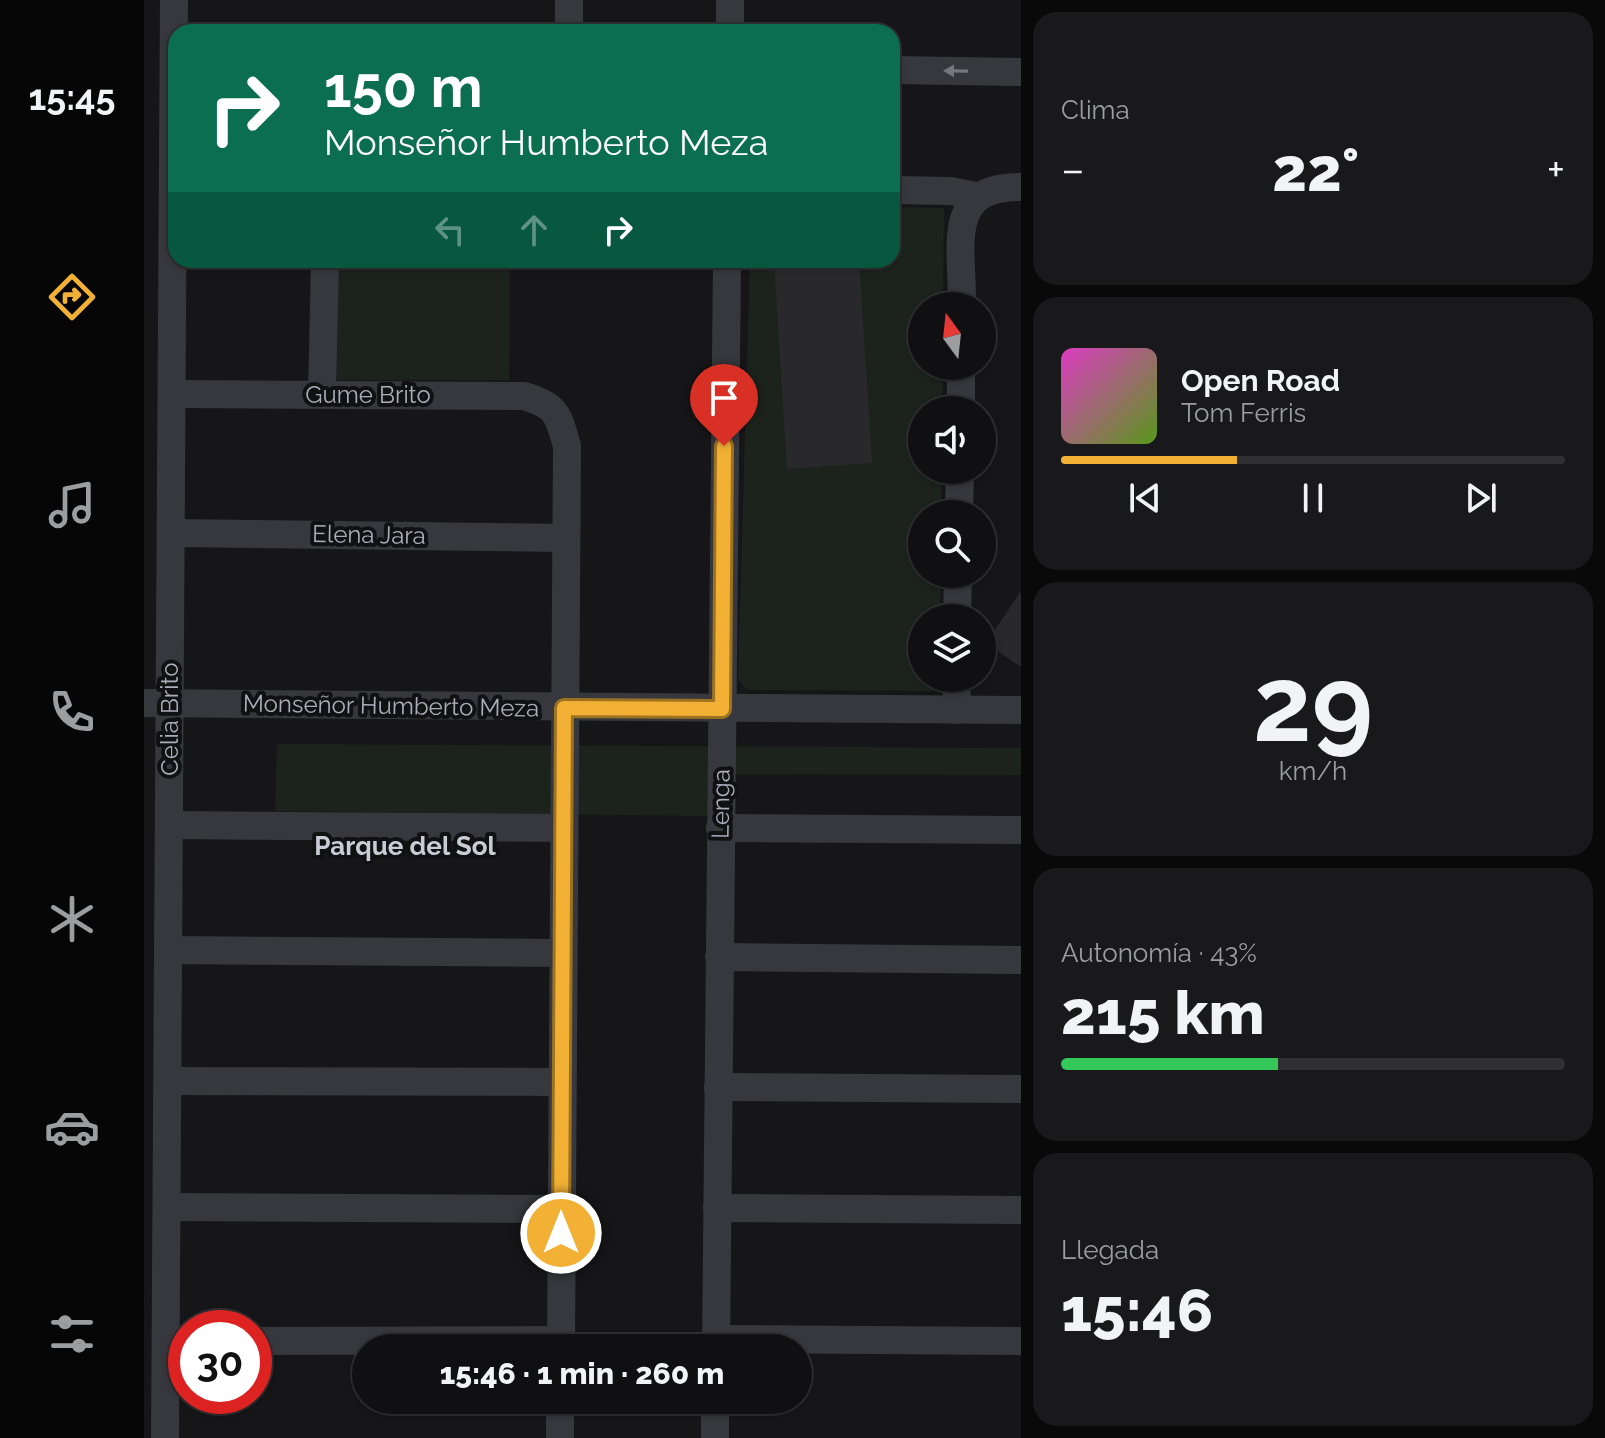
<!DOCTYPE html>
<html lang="es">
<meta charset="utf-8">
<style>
:root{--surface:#101012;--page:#19191b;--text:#f1f3f6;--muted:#9c9d9f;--line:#303032;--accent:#f2b134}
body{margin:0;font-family:Raleway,sans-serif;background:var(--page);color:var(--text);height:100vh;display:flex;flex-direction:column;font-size:30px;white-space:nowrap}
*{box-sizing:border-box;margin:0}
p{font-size:26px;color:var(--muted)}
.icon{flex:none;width:44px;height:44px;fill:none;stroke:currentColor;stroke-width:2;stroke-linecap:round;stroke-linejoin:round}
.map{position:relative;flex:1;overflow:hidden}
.panel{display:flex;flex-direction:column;gap:12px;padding:12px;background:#09090a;width:584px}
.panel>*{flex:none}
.hud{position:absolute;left:24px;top:24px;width:732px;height:244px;border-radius:24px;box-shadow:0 2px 6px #0004,0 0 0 2px var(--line);background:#0b6e4f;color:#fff;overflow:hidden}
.needle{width:52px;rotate:345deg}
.buttons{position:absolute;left:764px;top:292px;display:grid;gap:16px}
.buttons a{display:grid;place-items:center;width:88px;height:88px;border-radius:50%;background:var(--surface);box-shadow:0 2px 6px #0004,0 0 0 2px var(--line);font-size:40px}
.speed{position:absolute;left:24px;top:1310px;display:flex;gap:16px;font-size:40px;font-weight:700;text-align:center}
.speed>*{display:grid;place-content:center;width:104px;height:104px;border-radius:50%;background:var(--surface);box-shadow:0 2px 6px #0004,0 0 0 2px var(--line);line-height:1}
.speed .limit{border:12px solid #d22;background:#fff;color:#111}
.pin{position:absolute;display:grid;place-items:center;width:68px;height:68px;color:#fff;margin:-82px -34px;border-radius:50% 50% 50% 0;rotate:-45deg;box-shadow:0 0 8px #0007}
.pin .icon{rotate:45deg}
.me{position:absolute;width:88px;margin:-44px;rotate:0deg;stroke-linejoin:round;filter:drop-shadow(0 0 6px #0008)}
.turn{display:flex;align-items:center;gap:28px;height:168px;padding:0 24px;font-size:36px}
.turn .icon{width:104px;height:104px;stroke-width:2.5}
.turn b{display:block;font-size:56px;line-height:68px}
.lanes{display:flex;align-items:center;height:76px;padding:0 24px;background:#0003;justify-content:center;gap:40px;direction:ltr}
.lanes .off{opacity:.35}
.big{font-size:60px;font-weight:800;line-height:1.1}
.panel .card{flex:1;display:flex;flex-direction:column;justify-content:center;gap:12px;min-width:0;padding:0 28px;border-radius:24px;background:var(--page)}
.panel .dial{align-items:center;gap:0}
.dial b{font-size:104px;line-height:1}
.song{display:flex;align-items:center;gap:24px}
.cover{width:96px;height:96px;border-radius:12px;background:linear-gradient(135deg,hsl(310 70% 55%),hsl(90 70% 35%))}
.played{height:8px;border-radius:4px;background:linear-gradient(90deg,var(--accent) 35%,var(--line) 35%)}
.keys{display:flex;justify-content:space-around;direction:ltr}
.heat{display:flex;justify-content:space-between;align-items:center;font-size:44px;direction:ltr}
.charge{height:12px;border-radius:6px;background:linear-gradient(90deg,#34c759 43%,var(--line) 0)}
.trip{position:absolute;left:208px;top:1334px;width:460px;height:80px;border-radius:40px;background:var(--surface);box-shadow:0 2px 6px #0004,0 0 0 2px var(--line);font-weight:800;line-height:80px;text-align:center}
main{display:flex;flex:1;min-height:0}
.tabs{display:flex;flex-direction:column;width:144px;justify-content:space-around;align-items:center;background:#060607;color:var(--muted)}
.tabs .icon{width:56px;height:56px}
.tabs .selected{color:var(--accent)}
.tabs b{font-size:36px;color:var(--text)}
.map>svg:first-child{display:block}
.green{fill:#1c231d}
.building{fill:#29292c}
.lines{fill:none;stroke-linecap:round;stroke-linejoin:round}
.street{stroke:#37383d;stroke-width:28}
.oneway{fill:#757881}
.route-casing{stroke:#9d7322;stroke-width:20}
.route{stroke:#f2b134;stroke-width:14}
.labels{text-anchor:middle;stroke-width:8;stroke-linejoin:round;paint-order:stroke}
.street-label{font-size:24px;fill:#a8adb8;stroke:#111113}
.neighbourhood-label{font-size:26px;font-weight:bold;fill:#c9ccd4;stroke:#111113}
</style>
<main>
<nav class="tabs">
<b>15:45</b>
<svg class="icon selected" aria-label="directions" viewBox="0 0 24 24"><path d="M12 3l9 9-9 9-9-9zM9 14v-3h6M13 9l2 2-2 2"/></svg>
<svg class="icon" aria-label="music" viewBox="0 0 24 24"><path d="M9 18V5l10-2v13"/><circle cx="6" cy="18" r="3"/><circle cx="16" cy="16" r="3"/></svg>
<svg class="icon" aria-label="phone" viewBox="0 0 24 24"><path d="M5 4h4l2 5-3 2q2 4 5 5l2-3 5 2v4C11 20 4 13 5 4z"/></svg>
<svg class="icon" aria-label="climate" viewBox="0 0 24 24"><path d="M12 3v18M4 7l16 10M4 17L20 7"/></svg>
<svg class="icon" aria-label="car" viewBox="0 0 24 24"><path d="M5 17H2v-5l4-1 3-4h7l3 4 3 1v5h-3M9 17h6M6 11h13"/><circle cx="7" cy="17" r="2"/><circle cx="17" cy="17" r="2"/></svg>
<svg class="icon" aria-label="filters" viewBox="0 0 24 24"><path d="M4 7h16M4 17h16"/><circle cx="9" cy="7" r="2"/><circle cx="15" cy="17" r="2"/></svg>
</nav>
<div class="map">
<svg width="877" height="1438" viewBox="0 0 877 1438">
<rect width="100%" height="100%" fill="#161618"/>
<g class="green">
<polygon points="748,207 800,208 799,306 778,306 778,366 799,366 798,410 778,410 778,470 798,470 797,514 778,514 778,574 797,574 796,618 778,618 778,678 796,678 796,691 603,690 594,679 606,260 748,260"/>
<polygon points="194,260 366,260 365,380 193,380"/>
<polygon points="133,744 877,748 877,775 566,774 565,816 131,811"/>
</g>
<g class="building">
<polygon points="630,260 715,260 728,463 643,469"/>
<polygon points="877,591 877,667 842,643"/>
</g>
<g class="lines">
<g class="street">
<polyline points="425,32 425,0"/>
<polyline points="586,32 586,0"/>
<polyline points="748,70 877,72"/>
<polyline points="748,190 807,191 832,196"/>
<path d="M818,306c1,-58 -19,-120 59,-119"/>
<path d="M29,394l351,2c34,10 34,19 43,50l-6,902"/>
<polyline points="178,395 181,260"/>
<polyline points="817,410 817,366"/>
<polyline points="815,514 816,470"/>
<polyline points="28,533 422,538"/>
<polyline points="813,618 814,574"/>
<polyline points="0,703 877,710"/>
<polyline points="812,710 813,678"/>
<polyline points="25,825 419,828"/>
<polyline points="576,828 877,830"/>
<polyline points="24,950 419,953"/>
<polyline points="575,957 877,960"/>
<polyline points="24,1081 418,1082"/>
<polyline points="574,1087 877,1089"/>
<polyline points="23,1207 417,1209"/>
<polyline points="573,1208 877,1210"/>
<polyline points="572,1339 877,1341"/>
<polyline points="110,1341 417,1340"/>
<polyline points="572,1348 583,260"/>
<polyline points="21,1438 30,0"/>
<polyline points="416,1438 416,1400"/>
<polyline points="571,1438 571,1400"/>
</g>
</g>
<defs><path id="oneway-solid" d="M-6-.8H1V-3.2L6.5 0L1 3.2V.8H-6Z" transform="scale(2)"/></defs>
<use class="oneway" href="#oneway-solid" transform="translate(812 71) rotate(-179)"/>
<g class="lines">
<g class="route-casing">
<polyline id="route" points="417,1233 420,708 578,709 580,446"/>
</g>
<use href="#route" class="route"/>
</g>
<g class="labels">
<g class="street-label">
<text x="224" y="403">Gume Brito</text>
<text transform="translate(225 535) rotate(1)" y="8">Elena Jara</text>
<text transform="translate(247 706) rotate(1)" y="8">Monseñor Humberto Meza</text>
<text transform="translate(26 719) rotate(-90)" y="8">Celia Brito</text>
<text transform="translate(577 804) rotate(-89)" y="8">Lenga</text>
</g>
<g class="neighbourhood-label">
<text x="261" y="855">Parque del Sol</text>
</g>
</g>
</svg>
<div class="buttons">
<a><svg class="needle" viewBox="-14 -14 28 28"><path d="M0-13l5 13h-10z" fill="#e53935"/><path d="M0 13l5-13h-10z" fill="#9c9d9f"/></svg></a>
<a><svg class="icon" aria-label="sound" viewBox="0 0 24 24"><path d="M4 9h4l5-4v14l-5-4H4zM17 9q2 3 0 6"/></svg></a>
<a><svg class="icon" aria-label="search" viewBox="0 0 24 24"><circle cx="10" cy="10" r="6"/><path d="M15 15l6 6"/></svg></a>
<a><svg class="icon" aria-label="layers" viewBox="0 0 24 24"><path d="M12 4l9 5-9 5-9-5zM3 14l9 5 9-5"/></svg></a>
</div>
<div class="speed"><div class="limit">30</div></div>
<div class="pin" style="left:580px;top:446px;background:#d93025"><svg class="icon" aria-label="arrive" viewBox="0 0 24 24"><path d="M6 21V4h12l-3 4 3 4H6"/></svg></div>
<svg class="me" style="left:417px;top:1233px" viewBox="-20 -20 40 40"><circle r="17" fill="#f2b134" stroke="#fff" stroke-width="3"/><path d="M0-11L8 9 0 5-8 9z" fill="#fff"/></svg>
<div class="trip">15:46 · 1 min · 260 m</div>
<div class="hud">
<div class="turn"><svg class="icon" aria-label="right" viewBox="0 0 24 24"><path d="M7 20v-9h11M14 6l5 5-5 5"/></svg><div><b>150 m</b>Monseñor Humberto Meza</div></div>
<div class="lanes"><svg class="icon off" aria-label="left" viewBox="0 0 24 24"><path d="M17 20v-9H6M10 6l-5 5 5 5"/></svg><svg class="icon off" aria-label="ahead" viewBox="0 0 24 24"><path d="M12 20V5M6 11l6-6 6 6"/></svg><svg class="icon" aria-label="right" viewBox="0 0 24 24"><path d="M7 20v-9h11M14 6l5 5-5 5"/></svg></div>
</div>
</div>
<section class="panel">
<div class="card"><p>Clima</p>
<div class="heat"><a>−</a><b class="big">22°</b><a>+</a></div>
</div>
<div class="card">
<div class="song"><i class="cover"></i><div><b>Open Road</b><p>Tom Ferris</p></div></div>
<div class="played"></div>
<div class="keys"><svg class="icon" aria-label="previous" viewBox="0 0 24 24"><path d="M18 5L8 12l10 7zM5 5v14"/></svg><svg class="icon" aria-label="pause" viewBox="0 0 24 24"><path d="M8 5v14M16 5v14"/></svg><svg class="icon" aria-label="next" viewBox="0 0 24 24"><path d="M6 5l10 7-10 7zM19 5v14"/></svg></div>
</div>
<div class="card dial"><b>29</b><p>km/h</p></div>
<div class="card"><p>Autonomía · 43%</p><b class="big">215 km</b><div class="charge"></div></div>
<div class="card"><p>Llegada</p><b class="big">15:46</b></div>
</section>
</main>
